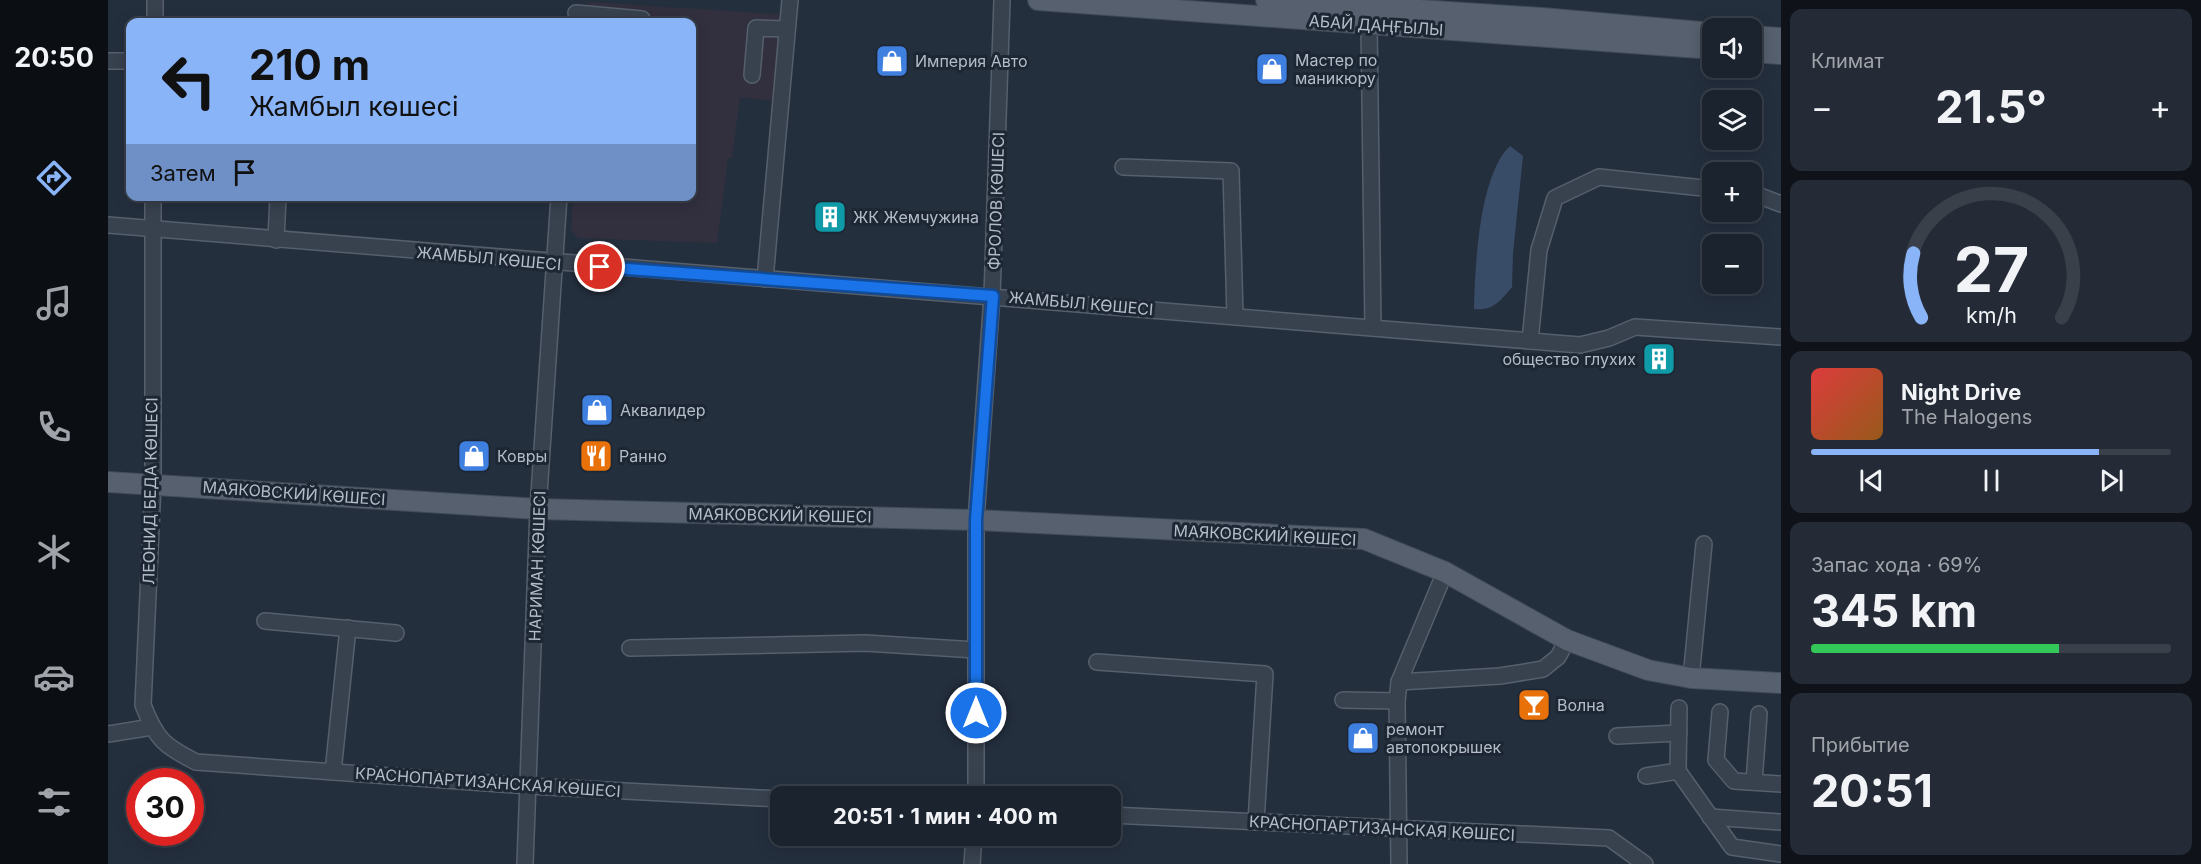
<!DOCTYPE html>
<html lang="ru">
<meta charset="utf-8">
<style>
:root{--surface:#1b232e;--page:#242b36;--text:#f1f3f6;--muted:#a0a4aa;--line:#39404a;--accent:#8ab4f8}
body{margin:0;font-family:Inter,sans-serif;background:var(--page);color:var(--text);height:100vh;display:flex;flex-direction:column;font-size:22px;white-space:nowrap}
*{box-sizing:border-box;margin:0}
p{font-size:20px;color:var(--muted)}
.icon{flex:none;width:33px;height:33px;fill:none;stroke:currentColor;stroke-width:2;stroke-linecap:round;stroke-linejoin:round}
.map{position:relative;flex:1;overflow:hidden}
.side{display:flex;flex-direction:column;gap:9px;padding:9px;background:#0f1319;width:420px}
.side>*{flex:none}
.hud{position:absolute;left:18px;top:18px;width:570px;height:183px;border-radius:12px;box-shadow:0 3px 15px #0003,0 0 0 2px var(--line);background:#8ab4f8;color:#111;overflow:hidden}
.controls{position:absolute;left:1594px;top:18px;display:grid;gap:12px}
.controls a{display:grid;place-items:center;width:60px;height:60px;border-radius:12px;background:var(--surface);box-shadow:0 3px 15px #0003,0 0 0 2px var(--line);font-size:30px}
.speed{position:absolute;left:18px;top:768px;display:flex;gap:12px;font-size:30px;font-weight:700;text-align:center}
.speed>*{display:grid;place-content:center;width:78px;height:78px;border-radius:50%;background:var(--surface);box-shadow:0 3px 15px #0003,0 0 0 2px var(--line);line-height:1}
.speed .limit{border:9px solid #d22;background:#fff;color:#111}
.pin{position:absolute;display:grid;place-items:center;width:51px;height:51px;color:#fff;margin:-26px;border:3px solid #fff;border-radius:50%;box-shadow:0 2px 6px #0007}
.me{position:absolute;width:66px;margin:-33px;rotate:0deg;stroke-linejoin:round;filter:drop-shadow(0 0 4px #0008)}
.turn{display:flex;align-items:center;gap:21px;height:126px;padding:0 24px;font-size:27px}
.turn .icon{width:78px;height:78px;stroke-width:2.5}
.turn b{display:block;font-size:42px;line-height:51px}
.then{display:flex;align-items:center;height:57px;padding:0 24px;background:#0003;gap:12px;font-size:22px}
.big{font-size:45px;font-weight:700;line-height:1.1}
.side .card{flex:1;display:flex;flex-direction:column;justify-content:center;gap:9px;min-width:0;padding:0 21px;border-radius:12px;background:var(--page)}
.side .dial{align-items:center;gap:0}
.dial svg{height:156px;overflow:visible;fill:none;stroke:var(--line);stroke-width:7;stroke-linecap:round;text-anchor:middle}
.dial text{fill:var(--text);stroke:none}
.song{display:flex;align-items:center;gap:18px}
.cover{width:72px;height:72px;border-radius:9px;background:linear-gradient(135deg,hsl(0 70% 55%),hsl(30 70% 35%))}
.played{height:6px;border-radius:3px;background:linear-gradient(90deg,var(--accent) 80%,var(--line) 80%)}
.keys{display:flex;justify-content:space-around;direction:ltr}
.heat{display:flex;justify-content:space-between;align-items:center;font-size:33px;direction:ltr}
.charge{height:9px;border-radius:4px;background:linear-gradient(90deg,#34c759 69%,var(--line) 0)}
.trip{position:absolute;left:662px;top:786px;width:351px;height:60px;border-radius:12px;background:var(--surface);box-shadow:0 3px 15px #0003,0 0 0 2px var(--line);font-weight:700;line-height:60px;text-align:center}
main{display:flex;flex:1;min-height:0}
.tabs{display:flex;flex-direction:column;width:108px;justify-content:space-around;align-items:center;background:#0b0e12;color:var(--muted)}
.tabs .icon{width:42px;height:42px}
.tabs .current{color:var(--accent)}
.tabs b{font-size:27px;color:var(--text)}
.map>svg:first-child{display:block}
.medical{fill:#32303f}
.water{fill:#394c67}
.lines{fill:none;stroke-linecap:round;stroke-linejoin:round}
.minor-casing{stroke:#565f6c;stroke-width:18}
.major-casing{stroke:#414a57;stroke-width:22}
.minor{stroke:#38414e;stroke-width:15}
.major{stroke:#56606e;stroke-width:20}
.route-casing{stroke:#114b97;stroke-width:15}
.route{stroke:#1a73e8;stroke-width:10}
.labels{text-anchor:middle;stroke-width:6;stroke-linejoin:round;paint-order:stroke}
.street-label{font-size:16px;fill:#b4bcc9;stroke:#1d2633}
.poi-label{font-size:16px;fill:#b4bcc9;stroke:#1d2633;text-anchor:start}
</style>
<main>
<nav class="tabs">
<b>20:50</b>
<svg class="icon current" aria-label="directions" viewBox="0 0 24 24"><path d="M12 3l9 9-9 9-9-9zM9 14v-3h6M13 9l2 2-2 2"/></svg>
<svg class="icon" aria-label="music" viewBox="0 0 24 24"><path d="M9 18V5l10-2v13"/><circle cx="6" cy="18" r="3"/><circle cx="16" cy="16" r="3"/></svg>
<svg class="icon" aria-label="phone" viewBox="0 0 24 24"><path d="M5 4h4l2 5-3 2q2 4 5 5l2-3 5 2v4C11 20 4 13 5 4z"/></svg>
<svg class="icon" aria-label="climate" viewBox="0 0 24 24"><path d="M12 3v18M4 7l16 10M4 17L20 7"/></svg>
<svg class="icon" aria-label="car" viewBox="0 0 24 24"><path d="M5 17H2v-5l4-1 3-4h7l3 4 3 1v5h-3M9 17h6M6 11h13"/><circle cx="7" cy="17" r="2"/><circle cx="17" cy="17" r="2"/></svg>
<svg class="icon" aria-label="filters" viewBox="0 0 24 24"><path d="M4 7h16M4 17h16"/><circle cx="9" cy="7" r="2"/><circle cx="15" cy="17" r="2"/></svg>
</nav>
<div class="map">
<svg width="1673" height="864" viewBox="0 0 1673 864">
<rect width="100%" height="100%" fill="#242f3e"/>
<polygon class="medical" points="480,2 669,14 674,19 664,101 632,97 624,158 620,158 609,243 470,238 463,229 465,197 584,196 584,22 478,22"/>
<path class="water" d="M1402,146l13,10 -10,97 -1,34c-12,14 -18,24 -38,22 1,-42 5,-134 36,-163z"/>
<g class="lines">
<g class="minor-casing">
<g id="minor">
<polyline points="468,13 534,19"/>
<polyline points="47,22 47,0"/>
<polyline points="1261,24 1265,328"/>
<polyline points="0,61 22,61"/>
<polyline points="644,75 648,28 679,29"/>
<polyline points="1015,167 1123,171 1127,316"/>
<polyline points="1644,193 1673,204"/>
<path d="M45,196v288l-10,221c13,34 21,41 53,57l333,24 251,13"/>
<path d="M0,225c491,43 982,79 1472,120l29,-7 26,-11 146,10"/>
<polyline points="168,240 170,196"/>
<polyline points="657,279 682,0"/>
<polyline points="1422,341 1431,250 1447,198 1491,177 1605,189"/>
<polyline points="157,621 288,633"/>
<polyline points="522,648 757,643 868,650"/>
<polyline points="989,662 1157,674 1148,822"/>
<polyline points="1583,678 1596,544"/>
<polyline points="1291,682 1392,676 1435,669 1450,657 1459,640"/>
<polyline points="1235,700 1289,701"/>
<polyline points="1571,708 1570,771 1624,847 1673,854"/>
<polyline points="1612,712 1608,760 1626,781 1673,784"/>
<polyline points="0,734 44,727"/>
<polyline points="1509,736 1571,733"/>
<polyline points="225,772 240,628"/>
<polyline points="1538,776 1570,771"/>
<polyline points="1646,782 1651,714"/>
<polyline points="868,796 868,520 884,296 894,0"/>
<polyline points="1002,815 1501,838 1537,864"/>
<polyline points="1602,817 1673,822"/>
<polyline points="417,864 430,509 451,196"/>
<polyline points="864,864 866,836"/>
<polyline points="1291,864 1289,701 1291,682 1337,572"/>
</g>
</g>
<g class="major-casing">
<g id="major">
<polyline points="930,0 1605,49"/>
<polyline points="1158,0 1434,18 1605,33"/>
<polyline points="1644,36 1673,38"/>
<polyline points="1644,52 1673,54"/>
<polyline points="0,482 430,509 868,520 1256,539 1337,572 1459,640 1540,670 1583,678 1673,683"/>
</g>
</g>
<use href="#minor" class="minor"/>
<use href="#major" class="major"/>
</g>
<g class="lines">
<g class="route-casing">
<polyline id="route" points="492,267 885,296 868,520 868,713"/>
</g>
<use href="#route" class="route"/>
</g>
<defs>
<g id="shop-square" transform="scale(1.725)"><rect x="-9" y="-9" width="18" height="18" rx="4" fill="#3f7fe0" stroke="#1d2633"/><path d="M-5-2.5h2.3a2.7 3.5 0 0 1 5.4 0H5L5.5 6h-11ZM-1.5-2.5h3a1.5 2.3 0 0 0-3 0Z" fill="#fff"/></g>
<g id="building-square" transform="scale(1.725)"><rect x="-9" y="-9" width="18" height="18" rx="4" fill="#0f9aa8" stroke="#1d2633"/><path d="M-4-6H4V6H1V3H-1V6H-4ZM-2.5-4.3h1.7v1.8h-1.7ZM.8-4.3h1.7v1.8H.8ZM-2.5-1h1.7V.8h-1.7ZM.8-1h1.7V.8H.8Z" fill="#fff"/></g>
<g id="restaurant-square" transform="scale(1.725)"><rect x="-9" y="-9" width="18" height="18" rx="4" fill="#e8710a" stroke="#1d2633"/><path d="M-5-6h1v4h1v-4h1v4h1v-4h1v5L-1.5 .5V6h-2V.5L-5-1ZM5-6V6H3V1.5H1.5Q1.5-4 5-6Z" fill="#fff"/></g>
<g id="bar-square" transform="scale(1.725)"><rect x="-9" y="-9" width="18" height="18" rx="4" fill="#e8710a" stroke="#1d2633"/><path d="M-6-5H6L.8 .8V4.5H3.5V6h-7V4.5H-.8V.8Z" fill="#fff"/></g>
</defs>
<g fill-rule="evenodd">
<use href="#shop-square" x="784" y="61"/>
<use href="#shop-square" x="1164" y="69"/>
<use href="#building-square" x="722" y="217"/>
<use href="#building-square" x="1551" y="359"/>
<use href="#shop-square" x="489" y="410"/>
<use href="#shop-square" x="366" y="456"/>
<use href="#restaurant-square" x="488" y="456"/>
<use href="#bar-square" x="1426" y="705"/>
<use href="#shop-square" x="1255" y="738"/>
</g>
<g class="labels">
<g class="street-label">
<text transform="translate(1268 25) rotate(4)" y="6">АБАЙ ДАҢҒЫЛЫ</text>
<text transform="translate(888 201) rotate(-88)" y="6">ФРОЛОВ КӨШЕСІ</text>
<text transform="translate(381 258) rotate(5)" y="6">ЖАМБЫЛ КӨШЕСІ</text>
<text transform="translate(973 303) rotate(5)" y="6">ЖАМБЫЛ КӨШЕСІ</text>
<text transform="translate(42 491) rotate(-89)" y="6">ЛЕОНИД БЕДА КӨШЕСІ</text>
<text transform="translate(186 493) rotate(4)" y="6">МАЯКОВСКИЙ КӨШЕСІ</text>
<text transform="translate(672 515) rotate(1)" y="6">МАЯКОВСКИЙ КӨШЕСІ</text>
<text transform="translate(1157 535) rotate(3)" y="6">МАЯКОВСКИЙ КӨШЕСІ</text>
<text transform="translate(429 566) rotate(-88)" y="6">НАРИМАН КӨШЕСІ</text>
<text transform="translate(380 782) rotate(4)" y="6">КРАСНОПАРТИЗАНСКАЯ КӨШЕСІ</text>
<text transform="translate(1274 828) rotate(3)" y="6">КРАСНОПАРТИЗАНСКАЯ КӨШЕСІ</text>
</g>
<g class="poi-label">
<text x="1187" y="66">Мастер по<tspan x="1187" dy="18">маникюру</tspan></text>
<text x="807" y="67">Империя Авто</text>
<text x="745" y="223">ЖК Жемчужина</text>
<text x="1528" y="365" text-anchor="end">общество глухих</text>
<text x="512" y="416">Аквалидер</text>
<text x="389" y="462">Ковры</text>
<text x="511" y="462">Ранно</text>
<text x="1449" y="711">Волна</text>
<text x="1278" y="735">ремонт<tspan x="1278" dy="18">автопокрышек</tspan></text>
</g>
</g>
</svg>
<div class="controls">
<a><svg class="icon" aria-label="sound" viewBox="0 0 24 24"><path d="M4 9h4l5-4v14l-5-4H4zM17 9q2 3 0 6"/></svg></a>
<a><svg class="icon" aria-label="layers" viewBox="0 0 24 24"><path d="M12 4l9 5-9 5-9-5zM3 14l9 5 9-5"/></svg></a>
<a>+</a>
<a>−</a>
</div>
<div class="speed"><div class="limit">30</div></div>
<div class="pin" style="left:492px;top:267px;background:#d93025"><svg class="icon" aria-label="arrive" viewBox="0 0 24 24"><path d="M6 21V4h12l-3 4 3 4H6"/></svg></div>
<svg class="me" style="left:868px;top:713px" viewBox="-20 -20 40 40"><circle r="17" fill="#1a73e8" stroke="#fff" stroke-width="3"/><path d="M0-11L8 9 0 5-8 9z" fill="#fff"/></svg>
<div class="trip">20:51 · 1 мин · 400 m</div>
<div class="hud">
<div class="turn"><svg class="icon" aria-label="left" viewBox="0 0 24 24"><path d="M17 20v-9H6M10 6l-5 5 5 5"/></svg><div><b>210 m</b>Жамбыл көшесі</div></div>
<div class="then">Затем<svg class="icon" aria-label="arrive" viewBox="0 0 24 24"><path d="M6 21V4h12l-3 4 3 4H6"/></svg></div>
</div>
</div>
<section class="side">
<div class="card"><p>Климат</p>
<div class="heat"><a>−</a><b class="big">21.5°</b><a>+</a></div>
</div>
<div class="card dial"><svg viewBox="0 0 100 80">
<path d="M14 69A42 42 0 1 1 86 69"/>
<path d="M14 69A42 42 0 0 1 10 36" stroke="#8ab4f8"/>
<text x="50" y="56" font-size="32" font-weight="700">27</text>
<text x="50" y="72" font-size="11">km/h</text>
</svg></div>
<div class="card">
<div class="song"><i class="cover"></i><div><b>Night Drive</b><p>The Halogens</p></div></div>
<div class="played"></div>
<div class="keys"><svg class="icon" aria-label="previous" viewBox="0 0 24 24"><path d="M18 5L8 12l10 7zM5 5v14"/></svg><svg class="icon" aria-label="pause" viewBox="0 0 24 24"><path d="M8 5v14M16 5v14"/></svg><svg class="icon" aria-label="next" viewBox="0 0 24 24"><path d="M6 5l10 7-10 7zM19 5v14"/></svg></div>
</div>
<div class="card"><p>Запас хода · 69%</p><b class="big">345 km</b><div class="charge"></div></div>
<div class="card"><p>Прибытие</p><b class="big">20:51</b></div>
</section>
</main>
